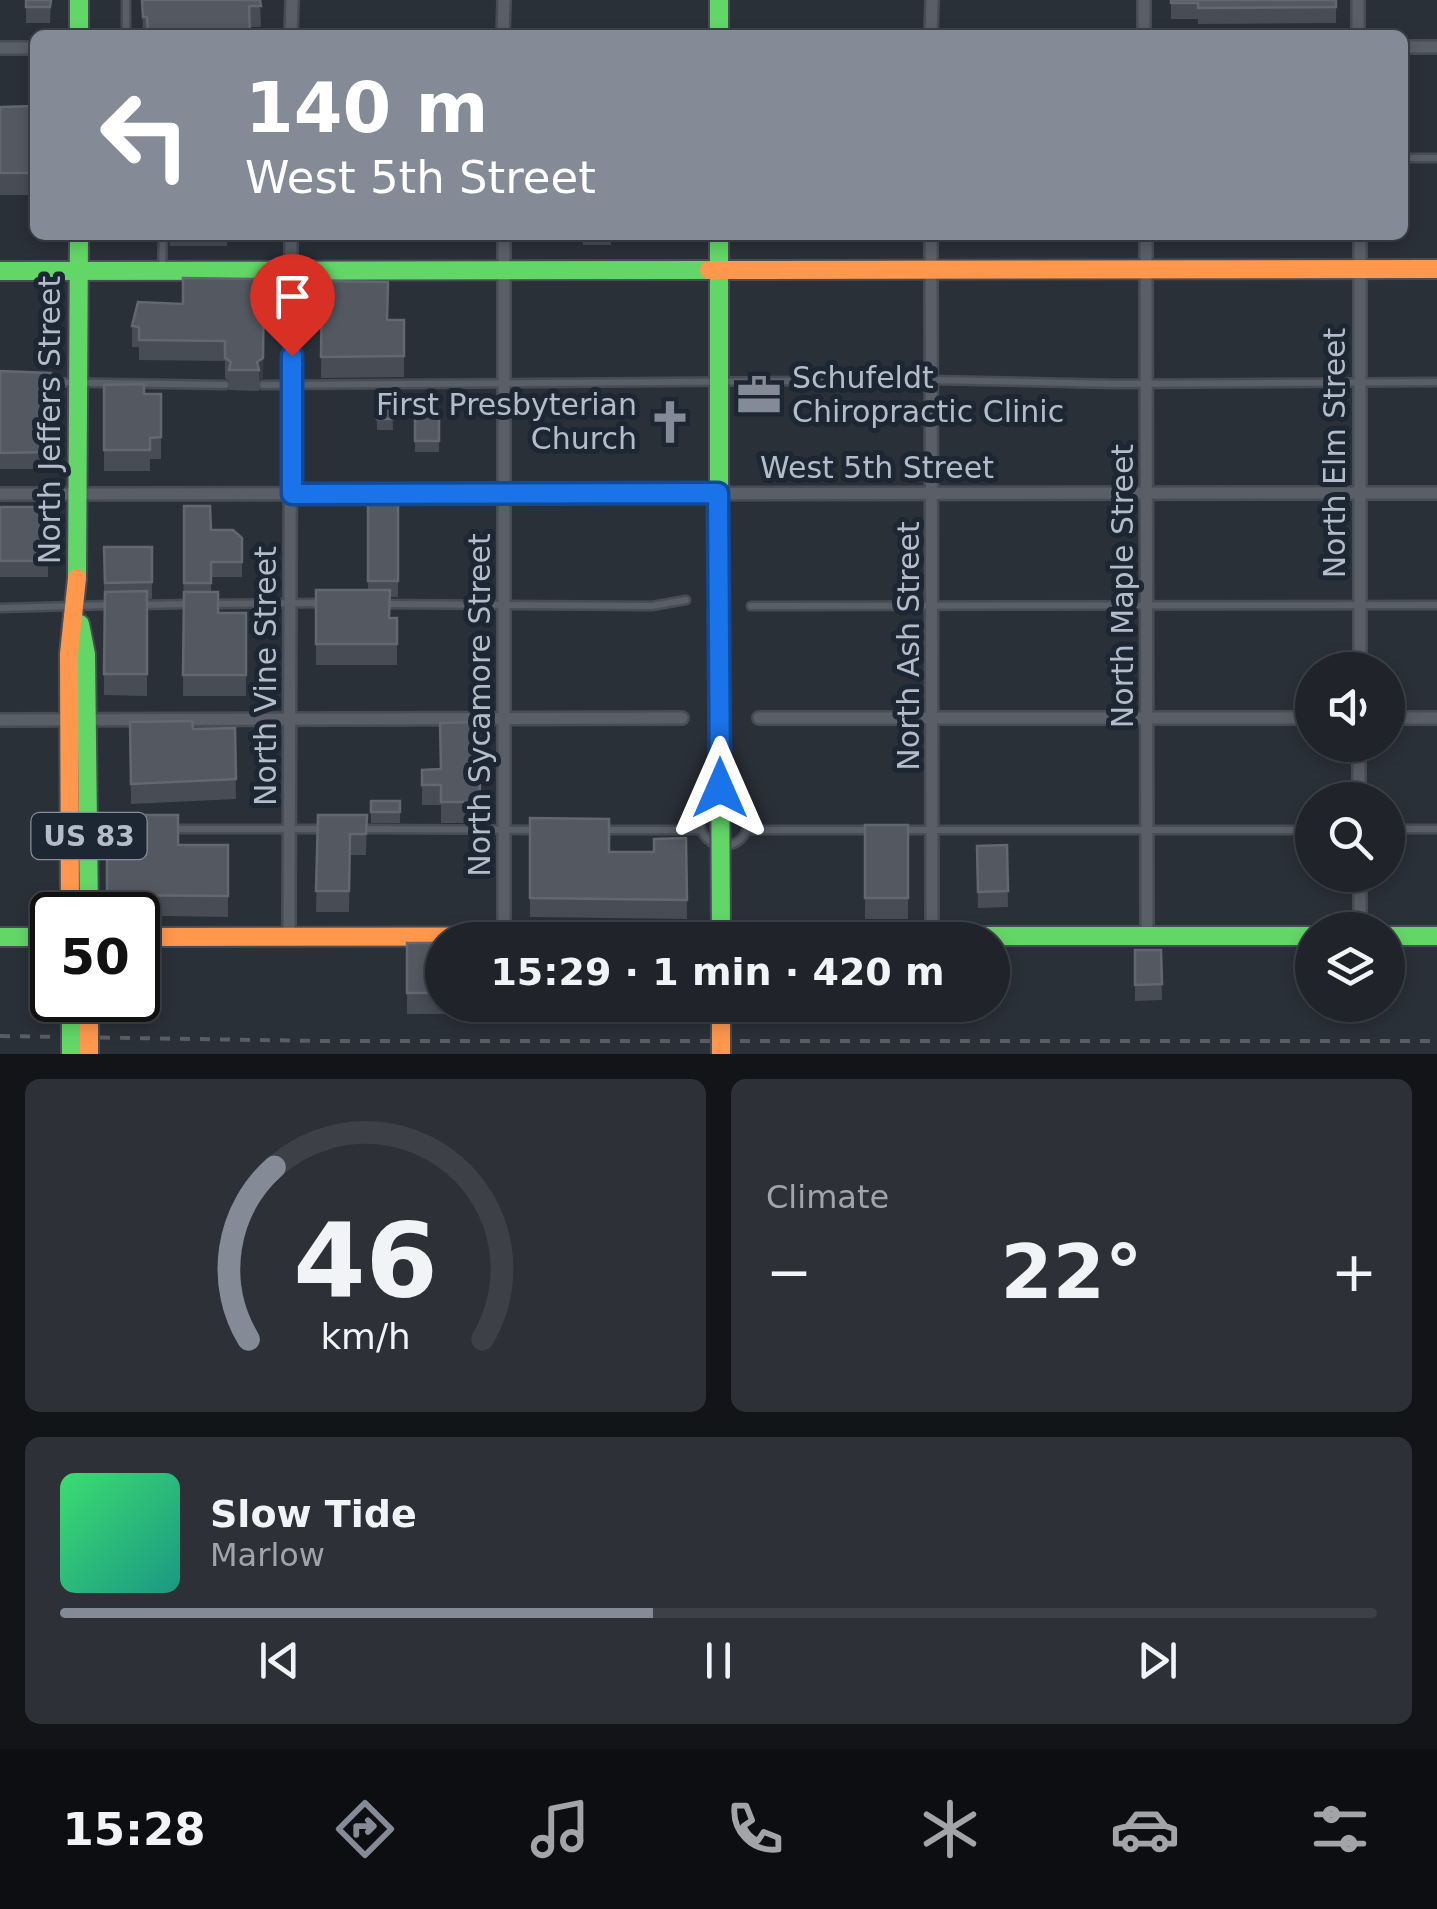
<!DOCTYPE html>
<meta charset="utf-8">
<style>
:root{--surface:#20242a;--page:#2d3036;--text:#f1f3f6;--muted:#a2a4a8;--line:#3d4147;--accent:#848b96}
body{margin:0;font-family:"DejaVu Sans",sans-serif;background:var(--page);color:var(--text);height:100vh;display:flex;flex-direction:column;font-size:38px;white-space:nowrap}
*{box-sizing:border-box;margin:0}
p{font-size:32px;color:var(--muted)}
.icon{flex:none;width:55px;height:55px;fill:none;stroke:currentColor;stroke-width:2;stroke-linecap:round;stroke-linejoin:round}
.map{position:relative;height:1054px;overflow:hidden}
.side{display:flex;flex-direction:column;gap:25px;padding:25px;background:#121417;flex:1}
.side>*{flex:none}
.guide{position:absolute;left:30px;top:30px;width:1378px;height:210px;border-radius:15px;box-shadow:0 5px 15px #0003,0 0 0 2px var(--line);background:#848b96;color:#fff;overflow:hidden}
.tools{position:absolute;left:1295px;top:652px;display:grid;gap:20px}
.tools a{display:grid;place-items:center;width:110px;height:110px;border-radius:50%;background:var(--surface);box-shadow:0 5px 15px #0003,0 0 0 2px var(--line);font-size:50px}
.speed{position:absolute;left:30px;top:892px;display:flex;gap:20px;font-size:50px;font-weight:700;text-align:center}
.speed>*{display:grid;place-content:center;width:130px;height:130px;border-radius:50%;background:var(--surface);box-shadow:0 5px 15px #0003,0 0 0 2px var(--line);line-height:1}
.speed .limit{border:5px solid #111;border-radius:15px;background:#fff;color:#111}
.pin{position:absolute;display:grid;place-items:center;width:85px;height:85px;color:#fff;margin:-102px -42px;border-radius:50% 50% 50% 0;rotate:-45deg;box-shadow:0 0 10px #0007}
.pin .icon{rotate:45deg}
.me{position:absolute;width:110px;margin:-55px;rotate:0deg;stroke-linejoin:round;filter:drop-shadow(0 0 8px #0008)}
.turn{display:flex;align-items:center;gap:35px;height:210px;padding:0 50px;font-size:45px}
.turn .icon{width:130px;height:130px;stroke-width:2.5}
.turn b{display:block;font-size:70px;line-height:85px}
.big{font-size:75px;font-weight:700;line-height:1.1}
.side .widget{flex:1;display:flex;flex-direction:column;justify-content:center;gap:15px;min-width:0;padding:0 35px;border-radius:15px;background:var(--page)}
.side .dial{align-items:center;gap:0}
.dial svg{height:260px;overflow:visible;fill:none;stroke:var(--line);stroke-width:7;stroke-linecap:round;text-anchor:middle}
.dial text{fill:var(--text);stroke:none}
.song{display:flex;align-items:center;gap:30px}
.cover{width:120px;height:120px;border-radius:15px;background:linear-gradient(135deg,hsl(140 70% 55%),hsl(170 70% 35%))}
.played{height:10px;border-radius:5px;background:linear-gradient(90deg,var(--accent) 45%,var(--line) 45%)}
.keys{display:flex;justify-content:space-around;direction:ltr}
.heat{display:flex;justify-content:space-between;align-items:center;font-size:55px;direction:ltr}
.side .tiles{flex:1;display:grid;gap:25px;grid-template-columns:1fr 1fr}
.widget:last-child{grid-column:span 2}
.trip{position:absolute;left:425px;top:922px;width:585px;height:100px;border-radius:50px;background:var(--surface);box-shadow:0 5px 15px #0003,0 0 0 2px var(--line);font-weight:700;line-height:100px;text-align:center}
.tabs{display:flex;height:160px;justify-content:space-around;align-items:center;background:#0d0e11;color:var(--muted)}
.tabs .icon{width:70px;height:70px}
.tabs .selected{color:var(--accent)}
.tabs b{font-size:45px;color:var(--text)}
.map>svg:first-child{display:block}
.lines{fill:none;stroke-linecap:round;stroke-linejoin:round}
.lane-casing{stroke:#484c55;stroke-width:11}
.street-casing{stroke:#484c55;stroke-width:16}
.fast-casing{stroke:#484c55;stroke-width:22}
.slow-casing{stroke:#484c55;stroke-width:22}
.lane{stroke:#5a5e66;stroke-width:6}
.street{stroke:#5a5e66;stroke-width:11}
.fast{stroke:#63d668;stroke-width:18}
.slow{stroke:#ff974d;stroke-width:18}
.rail{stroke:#595d64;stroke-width:4;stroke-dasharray:10 10;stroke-linecap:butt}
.fast-bridge-casing{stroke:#484c55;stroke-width:22;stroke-linecap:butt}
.slow-bridge-casing{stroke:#484c55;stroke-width:22;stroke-linecap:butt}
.fast-bridge{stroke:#63d668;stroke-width:18}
.slow-bridge{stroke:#ff974d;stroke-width:18}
.wall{fill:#474c55}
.shaded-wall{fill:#373c44}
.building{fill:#535861;stroke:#626872;stroke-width:2.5}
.route-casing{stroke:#114b97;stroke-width:25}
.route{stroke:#1a73e8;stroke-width:18}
.labels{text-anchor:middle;stroke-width:10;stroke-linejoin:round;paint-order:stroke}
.shield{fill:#1d2633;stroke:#878f9c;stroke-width:2.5}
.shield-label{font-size:28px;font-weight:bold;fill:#b4bcc9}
.poi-label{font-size:30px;fill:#b4bcc9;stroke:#1d2633;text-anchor:start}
.street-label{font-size:30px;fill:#b4bcc9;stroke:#1d2633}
</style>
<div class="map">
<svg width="1437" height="1054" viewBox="0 0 1437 1054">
<rect width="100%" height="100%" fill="#2a3038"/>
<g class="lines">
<g class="lane-casing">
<g id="lane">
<polyline points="126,35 126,0"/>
<polyline points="1402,158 1437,158"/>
<polyline points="162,269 163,235"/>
<polyline points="46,382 225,385"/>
<polyline points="263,385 933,380 1116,384 1437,382"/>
<polyline points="211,604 324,603"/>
<polyline points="381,604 652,606 686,600"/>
<polyline points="141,605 189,604"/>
<polyline points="751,606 1437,605"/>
<polyline points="0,608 109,605"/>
<circle cx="724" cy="822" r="24"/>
<polyline points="99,829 115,829"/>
<polyline points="173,829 325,829"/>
<polyline points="363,829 535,830"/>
<polyline points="1388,829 1437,829"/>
<polyline points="603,830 701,830"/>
<polyline points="747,830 871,830"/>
<polyline points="904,830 1312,830"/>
</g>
</g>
<g class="street-casing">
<g id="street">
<polyline points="1358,0 1358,35"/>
<polyline points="291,35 292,0"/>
<polyline points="503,35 504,0"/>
<polyline points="931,35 932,0"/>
<polyline points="1144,35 1144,0"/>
<polyline points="1402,47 1437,47"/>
<polyline points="0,48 35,48"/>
<polyline points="931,235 932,936"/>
<polyline points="1146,235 1147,937"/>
<polyline points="1360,235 1360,670"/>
<polyline points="0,494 1437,493"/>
<polyline points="759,718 1312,718"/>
<polyline points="1388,718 1437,718"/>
<polyline points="0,720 682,718"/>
<polyline points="1359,800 1359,745"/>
<polyline points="1360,875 1360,930"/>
<polyline points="504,935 504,235"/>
<polyline points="289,937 291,235"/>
</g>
</g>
<g class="fast-casing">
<g id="fast">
<polyline points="79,0 79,35"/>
<polyline points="719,0 719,35"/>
<polyline points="719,235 719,549"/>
<polyline points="0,271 709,270"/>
<polyline points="77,578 79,235"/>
<polyline points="80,624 86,654 89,915"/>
<polyline points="838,936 1312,936"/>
<polyline points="1388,936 1437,936"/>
<polyline points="0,937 52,937"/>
</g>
</g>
<g class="slow-casing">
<g id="slow">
<polyline points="709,270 1437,269"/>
<polyline points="70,915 69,654 77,578"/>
<polyline points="138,937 838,936"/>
</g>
</g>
<use href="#lane" class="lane"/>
<use href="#street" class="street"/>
<use href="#fast" class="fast"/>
<use href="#slow" class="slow"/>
<polyline class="rail" points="0,1036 320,1041 1437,1041"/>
<g class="fast-bridge-casing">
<g id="fast-bridge">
<polyline points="719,549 721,940"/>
<polyline points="71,1000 71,1054"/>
</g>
</g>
<g class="slow-bridge-casing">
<g id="slow-bridge">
<polyline points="89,1000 89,1054"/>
<polyline points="721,1005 721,1054"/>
</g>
</g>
<use href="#fast-bridge" class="fast-bridge"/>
<use href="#slow-bridge" class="slow-bridge"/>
</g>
<g class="wall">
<polygon points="26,0 51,0 50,23 26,23"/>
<polygon points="142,0 260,0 261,27 250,27 250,35 143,35"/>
<polygon points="1171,0 1336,0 1336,23 1198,24 1198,19 1171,19"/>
<polygon points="35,106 35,195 0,195 0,107"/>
<polygon points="121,235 140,235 140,240 122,240"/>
<polygon points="169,235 228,235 227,246 170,246"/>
<rect x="583" y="235" width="28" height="10"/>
<polygon points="264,279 263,378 259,381 259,391 229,390 229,381 225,378 225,361 139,360 139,347 132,347 132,326 183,304"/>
<polygon points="322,281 388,320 404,320 404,377 321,378"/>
<polygon points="0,371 51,373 52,469 0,469"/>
<polygon points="104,385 144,394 161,394 161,459 150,459 150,471 104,471"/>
<polygon points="376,397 392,397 393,430 377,430"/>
<rect x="415" y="415" width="24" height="37"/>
<polygon points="368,504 398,504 398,597 390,597 390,618 397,618 397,665 316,665 316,590 368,590"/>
<polygon points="184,506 211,530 242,538 242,577 211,577 211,592 218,613 246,613 246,696 183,696"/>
<rect x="0" y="507" width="48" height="70"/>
<polygon points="104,547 152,547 152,599 147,599 147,696 104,695"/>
<polygon points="130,722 193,729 235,728 236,799 131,804"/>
<polygon points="479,722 480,823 441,823 441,805 422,805 422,770 440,770"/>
<rect x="371" y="801" width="29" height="22"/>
<polygon points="107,815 178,845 228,845 228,917 107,915"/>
<polygon points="318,815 367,815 366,855 350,855 349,912 316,912"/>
<polygon points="530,818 609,852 654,852 686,838 687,919 530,917"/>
<rect x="865" y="825" width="43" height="94"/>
<polygon points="1007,845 1008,907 978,908 977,846"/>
<polygon points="407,943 442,943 442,1005 504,1005 504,1014 407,1014"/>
<polygon points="1135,950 1161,950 1162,1000 1135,1001"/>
<polygon points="628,1005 692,1005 692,1018 628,1017"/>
</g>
<polygon class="shaded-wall" points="264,279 263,378 259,381 259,370 257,370"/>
<g class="building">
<polygon points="26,0 51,0 50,7 26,7"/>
<polygon points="142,0 260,0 261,6 249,6 250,35 148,35 147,17 143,17"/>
<polygon points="1171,0 1336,0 1336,7 1198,8 1198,3 1171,3"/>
<polygon points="35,106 35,173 0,173 0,107"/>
<polygon points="183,278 264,279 263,358 257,362 259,370 229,370 231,362 225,358 225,341 139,340 139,327 132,326 138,302 183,304"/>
<polygon points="322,281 388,282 387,320 404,320 404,356 321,357"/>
<polygon points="0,371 51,373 52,452 0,453"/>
<polygon points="144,384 144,394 161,394 161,437 150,438 150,450 104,450 104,385"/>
<polygon points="376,397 392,397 393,419 377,419"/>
<rect x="415" y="415" width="24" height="26"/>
<rect x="368" y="504" width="30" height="77"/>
<polygon points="184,506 210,506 211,530 233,530 242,538 242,562 211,562 211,583 184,583"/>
<rect x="0" y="507" width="48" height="54"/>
<polygon points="104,547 152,547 152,582 105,583"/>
<polygon points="316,590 390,590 389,618 397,618 397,644 316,644"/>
<polygon points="147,591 147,674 104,674 105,592"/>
<polygon points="184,592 218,592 218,613 246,613 246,675 183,675"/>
<polygon points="192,721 193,729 235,728 236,779 131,784 130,722"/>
<polygon points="479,722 480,802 441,802 441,785 422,785 422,770 441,769 440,723"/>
<rect x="371" y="801" width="29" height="11"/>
<polygon points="107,815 178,815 178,845 228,845 228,896 107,895"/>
<polygon points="318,815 367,815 366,834 350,834 349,891 316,891"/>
<polygon points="530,818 609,819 609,852 654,852 654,839 686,838 687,900 530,898"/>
<rect x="865" y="825" width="43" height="73"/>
<polygon points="1007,845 1008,891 978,892 977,846"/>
<rect x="407" y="943" width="35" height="50"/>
<polygon points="1135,950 1161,950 1162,984 1135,985"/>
</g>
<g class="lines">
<g class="route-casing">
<polyline id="route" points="292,356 292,494 718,493 720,788"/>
</g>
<use href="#route" class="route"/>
</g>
<defs>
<g id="office-bare" transform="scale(3.45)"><path d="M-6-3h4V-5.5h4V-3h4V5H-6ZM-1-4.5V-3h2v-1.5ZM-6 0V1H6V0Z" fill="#848b96" stroke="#1d2633" stroke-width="2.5" paint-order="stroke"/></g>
<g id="church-bare" transform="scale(3.45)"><path d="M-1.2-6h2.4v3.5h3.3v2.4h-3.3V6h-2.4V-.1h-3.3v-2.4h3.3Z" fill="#848b96" stroke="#1d2633" stroke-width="2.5" paint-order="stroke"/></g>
</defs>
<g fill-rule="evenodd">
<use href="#office-bare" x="759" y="395"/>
<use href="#church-bare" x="670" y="422"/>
</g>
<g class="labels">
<rect class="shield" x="31.5" y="813" width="115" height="46" rx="8"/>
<g class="shield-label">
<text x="89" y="846">US 83</text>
</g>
<g class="poi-label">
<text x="792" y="388">Schufeldt<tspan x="792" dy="34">Chiropractic Clinic</tspan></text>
<text x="637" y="415" text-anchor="end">First Presbyterian<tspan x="637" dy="34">Church</tspan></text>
</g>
<g class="street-label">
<text transform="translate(50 420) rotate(-90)" y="10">North Jeffers Street</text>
<text transform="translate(1335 453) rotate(-90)" y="10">North Elm Street</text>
<text x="877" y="478">West 5th Street</text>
<text transform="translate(1123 586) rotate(-90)" y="10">North Maple Street</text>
<text transform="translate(909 646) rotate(-90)" y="10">North Ash Street</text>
<text transform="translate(266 676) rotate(-90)" y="10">North Vine Street</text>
<text transform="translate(480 705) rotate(-90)" y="10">North Sycamore Street</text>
</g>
</g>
</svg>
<div class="tools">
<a><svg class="icon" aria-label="sound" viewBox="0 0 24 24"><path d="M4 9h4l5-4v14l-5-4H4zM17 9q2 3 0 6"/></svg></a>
<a><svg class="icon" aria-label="search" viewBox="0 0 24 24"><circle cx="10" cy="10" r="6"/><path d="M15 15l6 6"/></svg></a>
<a><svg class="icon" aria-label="layers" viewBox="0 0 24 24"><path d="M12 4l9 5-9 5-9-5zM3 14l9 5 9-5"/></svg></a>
</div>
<div class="speed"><div class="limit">50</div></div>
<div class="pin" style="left:292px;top:356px;background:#d93025"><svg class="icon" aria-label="arrive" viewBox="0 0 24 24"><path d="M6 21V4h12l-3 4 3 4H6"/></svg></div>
<svg class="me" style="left:720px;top:788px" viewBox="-20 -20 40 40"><path d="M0-17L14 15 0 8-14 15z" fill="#1a73e8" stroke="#fff" stroke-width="4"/></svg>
<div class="trip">15:29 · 1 min · 420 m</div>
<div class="guide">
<div class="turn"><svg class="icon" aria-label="left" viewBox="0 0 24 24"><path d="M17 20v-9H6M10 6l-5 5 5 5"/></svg><div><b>140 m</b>West 5th Street</div></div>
</div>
</div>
<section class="side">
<div class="tiles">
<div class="widget dial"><svg viewBox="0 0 100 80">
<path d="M14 69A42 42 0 1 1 86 69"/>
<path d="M14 69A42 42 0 0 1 22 16" stroke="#848b96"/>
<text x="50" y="56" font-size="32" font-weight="700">46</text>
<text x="50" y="72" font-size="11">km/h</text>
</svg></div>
<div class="widget"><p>Climate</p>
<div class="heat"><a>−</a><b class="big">22°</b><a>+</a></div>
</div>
<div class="widget">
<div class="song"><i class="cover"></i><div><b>Slow Tide</b><p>Marlow</p></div></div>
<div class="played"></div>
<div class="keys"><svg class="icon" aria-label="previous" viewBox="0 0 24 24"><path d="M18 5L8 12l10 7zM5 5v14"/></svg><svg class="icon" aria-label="pause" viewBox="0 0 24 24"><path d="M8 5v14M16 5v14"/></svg><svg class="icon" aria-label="next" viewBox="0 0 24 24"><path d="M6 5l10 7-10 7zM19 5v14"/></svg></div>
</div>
</div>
</section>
<nav class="tabs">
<b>15:28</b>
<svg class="icon selected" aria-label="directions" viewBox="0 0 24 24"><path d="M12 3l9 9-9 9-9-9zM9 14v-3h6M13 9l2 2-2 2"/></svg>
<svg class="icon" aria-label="music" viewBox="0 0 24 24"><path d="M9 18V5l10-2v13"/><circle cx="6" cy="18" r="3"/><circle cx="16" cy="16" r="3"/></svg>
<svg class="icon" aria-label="phone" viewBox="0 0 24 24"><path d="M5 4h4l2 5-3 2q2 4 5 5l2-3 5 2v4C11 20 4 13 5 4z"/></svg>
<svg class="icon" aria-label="climate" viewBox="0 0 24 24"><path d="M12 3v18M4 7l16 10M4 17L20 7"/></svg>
<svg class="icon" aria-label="car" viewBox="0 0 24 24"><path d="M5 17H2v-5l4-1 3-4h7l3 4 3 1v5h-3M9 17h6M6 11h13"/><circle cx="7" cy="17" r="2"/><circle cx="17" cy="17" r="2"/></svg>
<svg class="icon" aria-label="filters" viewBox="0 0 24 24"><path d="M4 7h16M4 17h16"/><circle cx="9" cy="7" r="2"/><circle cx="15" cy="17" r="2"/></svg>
</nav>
